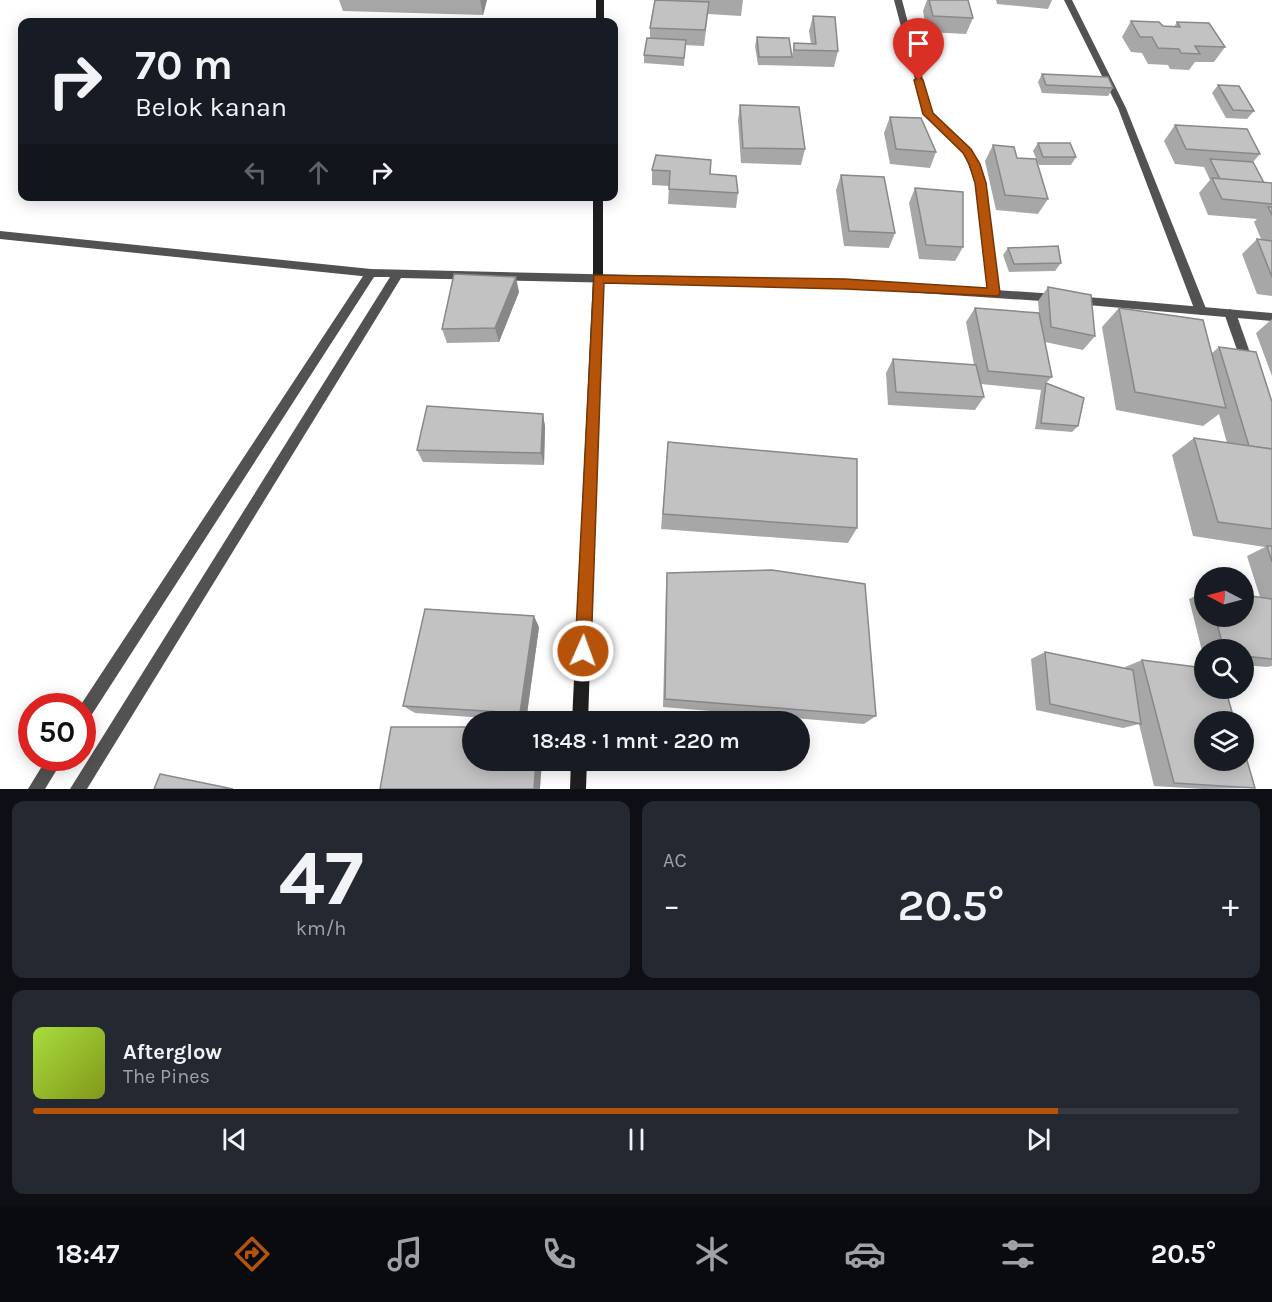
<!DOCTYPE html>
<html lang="id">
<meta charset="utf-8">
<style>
:root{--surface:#171b24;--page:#242831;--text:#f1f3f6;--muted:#9ea1a6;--line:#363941;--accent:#b45309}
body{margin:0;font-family:Karla,sans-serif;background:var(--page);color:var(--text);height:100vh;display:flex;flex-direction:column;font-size:22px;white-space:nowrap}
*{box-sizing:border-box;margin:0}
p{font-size:20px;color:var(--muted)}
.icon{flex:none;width:33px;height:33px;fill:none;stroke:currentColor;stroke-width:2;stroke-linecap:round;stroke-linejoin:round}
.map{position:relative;height:789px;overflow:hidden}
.panel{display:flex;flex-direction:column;gap:12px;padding:12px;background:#0d0f14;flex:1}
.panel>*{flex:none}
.guide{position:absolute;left:18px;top:18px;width:600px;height:183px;border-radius:12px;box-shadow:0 3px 15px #0003;background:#171b24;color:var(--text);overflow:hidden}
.needle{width:39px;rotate:276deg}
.fabs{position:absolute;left:1194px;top:567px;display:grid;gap:12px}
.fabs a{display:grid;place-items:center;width:60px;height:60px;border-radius:50%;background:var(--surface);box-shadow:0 3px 15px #0003;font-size:30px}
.speed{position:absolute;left:18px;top:693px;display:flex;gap:12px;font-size:30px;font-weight:700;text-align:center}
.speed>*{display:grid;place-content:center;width:78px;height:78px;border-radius:50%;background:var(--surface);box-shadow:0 3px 15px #0003;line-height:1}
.speed .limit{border:9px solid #d22;background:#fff;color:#111}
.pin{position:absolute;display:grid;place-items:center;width:51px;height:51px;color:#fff;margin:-62px -26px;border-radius:50% 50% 50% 0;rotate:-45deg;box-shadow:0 0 6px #0007}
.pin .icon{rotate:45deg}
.me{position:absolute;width:66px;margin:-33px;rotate:2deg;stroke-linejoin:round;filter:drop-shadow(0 0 4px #0008)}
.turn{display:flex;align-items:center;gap:21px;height:126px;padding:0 18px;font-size:27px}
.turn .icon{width:78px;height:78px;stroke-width:2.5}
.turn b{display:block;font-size:42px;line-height:51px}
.lanes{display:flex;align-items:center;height:57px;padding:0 18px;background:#0003;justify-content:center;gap:30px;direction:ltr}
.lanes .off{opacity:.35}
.big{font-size:45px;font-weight:600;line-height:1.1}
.panel .widget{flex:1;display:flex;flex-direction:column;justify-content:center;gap:9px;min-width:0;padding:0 21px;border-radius:12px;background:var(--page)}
.panel .dial{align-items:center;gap:0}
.dial b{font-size:78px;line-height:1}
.song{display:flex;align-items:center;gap:18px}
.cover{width:72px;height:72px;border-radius:9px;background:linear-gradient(135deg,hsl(80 70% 55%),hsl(70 70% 35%))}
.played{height:6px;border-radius:3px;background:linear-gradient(90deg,var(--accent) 85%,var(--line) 85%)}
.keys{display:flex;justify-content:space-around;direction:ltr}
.heat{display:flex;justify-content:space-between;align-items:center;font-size:33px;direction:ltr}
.panel .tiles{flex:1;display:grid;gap:12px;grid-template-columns:1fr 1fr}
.widget:last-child{grid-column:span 2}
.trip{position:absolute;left:462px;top:711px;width:348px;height:60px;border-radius:30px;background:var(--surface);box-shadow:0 3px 15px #0003;font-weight:600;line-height:60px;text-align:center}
.dock{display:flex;height:96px;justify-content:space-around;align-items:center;background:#090b0e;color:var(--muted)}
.dock .icon{width:42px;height:42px}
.dock .current{color:var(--accent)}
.dock b{font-size:27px;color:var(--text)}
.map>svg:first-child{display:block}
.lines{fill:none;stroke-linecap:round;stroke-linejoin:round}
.minor{fill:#525252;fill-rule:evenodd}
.tertiary{fill:#525252;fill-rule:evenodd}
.secondary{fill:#1f1f1f;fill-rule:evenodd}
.wall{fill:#a7a7a7}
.shaded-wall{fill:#888}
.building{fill:#c2c2c2;stroke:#888;stroke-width:1.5}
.route{fill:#b45309;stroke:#753606;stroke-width:1.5}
</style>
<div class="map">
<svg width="1272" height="789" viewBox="0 0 1272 789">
<rect width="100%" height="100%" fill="#fff"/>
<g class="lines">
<g class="minor">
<polygon points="894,0 902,0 932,113 970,149 986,183 998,293 997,296 993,297 988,293 976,183 963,152 924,114"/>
<polygon points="1064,0 1072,0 1126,108 1207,311 1205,314 1201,315 1195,311 1118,108"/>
<polygon points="0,231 371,269 376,273 371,277 0,239"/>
<polygon points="1230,309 1236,313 1254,364 1252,367 1244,367 1242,364 1224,313"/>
</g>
<g class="tertiary">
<polygon points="371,269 845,280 1056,294 1061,298 1056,302 845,288 401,278 87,789 70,789 390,277 374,277 87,722 82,725 82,706 80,706 367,270"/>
<polygon points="1076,296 1272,313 1272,321 1076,304 1071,300"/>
<polygon points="47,758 64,758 45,789 28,789"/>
</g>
<g class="secondary">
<rect x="596" y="0" width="8" height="22"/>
<polygon points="593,196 603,196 603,278 588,722 572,722 593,278"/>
<polygon points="571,760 587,760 586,789 570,789"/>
</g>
</g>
<g class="wall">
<polygon points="339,0 487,0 483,15 343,11"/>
<polygon points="655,0 743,0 741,16 708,14 704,46 685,45 684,66 644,63 644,55 650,38 650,28"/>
<polygon points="927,0 968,0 973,18 966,34 927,32 923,11"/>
<polygon points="996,0 1052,0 1048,9 997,4"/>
<polygon points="813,16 838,51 834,67 758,65 755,46 757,37 792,56 794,43 811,44 809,31"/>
<polygon points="1131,21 1163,26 1174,27 1177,22 1225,47 1214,62 1195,62 1189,70 1170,69 1168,65 1148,64 1142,53 1131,52 1122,37"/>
<polygon points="1042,74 1113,88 1108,96 1042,93 1038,82"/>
<polygon points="1218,85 1254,111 1247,119 1226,118 1212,93"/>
<polygon points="740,105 805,149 801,165 741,163 738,120"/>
<polygon points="890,117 936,152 930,168 890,164 884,133"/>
<polygon points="1175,125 1260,154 1253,162 1264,183 1272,183 1272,296 1257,294 1242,254 1257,239 1261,239 1254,222 1257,219 1208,215 1199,193 1210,180 1204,167 1175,164 1164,141"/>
<polygon points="1038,143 1076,157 1071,165 1039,165 1033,151"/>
<polygon points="993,145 1017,158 1048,199 1038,214 996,210 985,161"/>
<polygon points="652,170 710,174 738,193 736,208 668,204 669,186 652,185"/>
<polygon points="841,175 895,233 889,248 844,246 836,190"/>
<polygon points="915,188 963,247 955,261 919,259 909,203"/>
<polygon points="1008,248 1061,263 1055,271 1009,272 1003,255"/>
<polygon points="1048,287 1095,336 1083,350 1045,342 1052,377 1046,383 1078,426 1072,432 1035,429 1041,390 981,384 984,397 975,410 888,405 886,373 893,359 974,365 966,322 975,308 1039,313 1038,301"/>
<polygon points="519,292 499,342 447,343 442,329"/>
<polygon points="1119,308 1212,353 1219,347 1272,402 1272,666 1267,667 1244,665 1244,650 1204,650 1204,659 1189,599 1204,592 1204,616 1244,616 1260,597 1247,556 1265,547 1193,536 1172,455 1194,438 1227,443 1219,414 1203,426 1116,410 1102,327"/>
<polygon points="1272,319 1272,376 1256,333"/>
<polygon points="543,414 545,427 544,465 423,462 417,450"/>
<polygon points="668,442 857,528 848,543 661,529"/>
<polygon points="667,573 876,716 864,724 663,707 666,586"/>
<polygon points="539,627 526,721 415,713 403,706"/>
<polygon points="1045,652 1125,669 1125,667 1142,660 1255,788 1203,789 1154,786 1139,724 1123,728 1036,710 1031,659"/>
</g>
<g class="shaded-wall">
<polygon points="480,0 487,0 483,15"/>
<polygon points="516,277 519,292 499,342 495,328"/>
<polygon points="543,414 545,427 544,465 541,453"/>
<polygon points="534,616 539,627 526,721 520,713"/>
<polygon points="536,760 542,760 540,789 534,789"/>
</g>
<g class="building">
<polygon points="655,0 709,2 705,30 650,28"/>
<polygon points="929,0 968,0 973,18 933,16"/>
<polygon points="813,16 835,17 838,51 794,50 794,43 816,44"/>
<polygon points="1131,21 1159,22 1163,26 1180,27 1177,22 1209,23 1225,47 1195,46 1200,54 1181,53 1179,49 1158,48 1152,37 1140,37"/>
<polygon points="757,37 789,38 792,57 759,57"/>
<polygon points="647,38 686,40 684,58 644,55"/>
<polygon points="1042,74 1108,77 1113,88 1046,85"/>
<polygon points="1218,85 1239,86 1254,111 1233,110"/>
<polygon points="740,105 799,107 805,149 743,148"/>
<polygon points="890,117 921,118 936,152 896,149"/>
<polygon points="1175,125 1247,129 1260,154 1186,149"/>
<polygon points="1038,143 1070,143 1076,157 1043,157"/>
<polygon points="993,145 1014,147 1017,158 1036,159 1048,199 1005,195"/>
<polygon points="656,155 711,160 710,174 736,176 738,193 669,189 670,171 652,170"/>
<polygon points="1210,159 1253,162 1264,183 1220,179"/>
<polygon points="841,175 884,177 895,233 849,231"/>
<polygon points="1212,178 1272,183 1272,204 1222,199"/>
<polygon points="915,188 963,192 963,247 926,245"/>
<polygon points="1268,207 1272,207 1272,215"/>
<polygon points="1257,239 1272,241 1272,277"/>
<polygon points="1058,246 1061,263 1014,264 1008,248"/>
<polygon points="454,274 516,277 495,328 442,329"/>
<polygon points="1048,287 1091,295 1095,336 1051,327"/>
<polygon points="975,308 1039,313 1052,377 988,371"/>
<polygon points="1119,308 1203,320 1226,408 1135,392"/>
<polygon points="1219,347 1256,352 1272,402 1272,449 1249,446"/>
<polygon points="893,359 976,365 984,397 896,392"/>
<polygon points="1046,383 1084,398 1078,426 1041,423"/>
<polygon points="427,406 543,414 541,453 417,450"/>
<polygon points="1194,438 1272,449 1272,529 1218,522"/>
<polygon points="668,442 857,459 857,528 663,514"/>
<polygon points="1267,546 1272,546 1272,562"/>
<polygon points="772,570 865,584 876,716 665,699 667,573"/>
<polygon points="1244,595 1272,599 1272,659 1244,656 1244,650 1224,650 1215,616 1244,616"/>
<polygon points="425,609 534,616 520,713 403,706"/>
<polygon points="1045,652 1133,670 1141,724 1050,704"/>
<polygon points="1142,660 1204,668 1204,688 1225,688 1235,722 1204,722 1204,760 1244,760 1244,750 1255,788 1174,783"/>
<polygon points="391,727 472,727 472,760 536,760 534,789 380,789"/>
<polygon points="160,774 233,789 154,789"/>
</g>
<polygon class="route" points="919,77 923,80 933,113 971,149 980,164 986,183 1000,293 998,296 845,289 604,283 591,651 589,657 583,660 577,657 575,651 594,275 845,279 987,288 975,183 969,164 963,153 923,114 914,80"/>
</svg>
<div class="fabs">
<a><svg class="needle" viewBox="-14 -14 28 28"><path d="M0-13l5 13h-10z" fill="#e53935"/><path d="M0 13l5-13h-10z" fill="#9ea1a6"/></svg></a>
<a><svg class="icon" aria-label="search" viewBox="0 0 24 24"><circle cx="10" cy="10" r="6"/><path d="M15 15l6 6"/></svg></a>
<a><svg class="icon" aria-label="layers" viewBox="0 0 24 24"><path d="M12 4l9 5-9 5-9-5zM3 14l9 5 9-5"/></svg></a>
</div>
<div class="speed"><div class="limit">50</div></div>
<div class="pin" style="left:919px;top:80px;background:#d93025"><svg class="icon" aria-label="arrive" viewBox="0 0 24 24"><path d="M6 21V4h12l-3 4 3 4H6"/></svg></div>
<svg class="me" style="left:583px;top:651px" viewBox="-20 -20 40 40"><circle r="17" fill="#b45309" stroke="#fff" stroke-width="3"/><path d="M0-11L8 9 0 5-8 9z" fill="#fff"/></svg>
<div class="trip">18:48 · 1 mnt · 220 m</div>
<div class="guide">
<div class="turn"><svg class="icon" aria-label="right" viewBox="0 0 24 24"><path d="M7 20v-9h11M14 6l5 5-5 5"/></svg><div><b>70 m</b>Belok kanan</div></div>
<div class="lanes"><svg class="icon off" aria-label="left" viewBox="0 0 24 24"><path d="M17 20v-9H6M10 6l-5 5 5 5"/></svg><svg class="icon off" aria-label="ahead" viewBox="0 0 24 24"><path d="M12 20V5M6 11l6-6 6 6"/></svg><svg class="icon" aria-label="right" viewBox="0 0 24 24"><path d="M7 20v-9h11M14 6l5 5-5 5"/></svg></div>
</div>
</div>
<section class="panel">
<div class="tiles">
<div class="widget dial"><b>47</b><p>km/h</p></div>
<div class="widget"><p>AC</p>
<div class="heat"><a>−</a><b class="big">20.5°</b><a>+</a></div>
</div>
<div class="widget">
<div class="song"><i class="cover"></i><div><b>Afterglow</b><p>The Pines</p></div></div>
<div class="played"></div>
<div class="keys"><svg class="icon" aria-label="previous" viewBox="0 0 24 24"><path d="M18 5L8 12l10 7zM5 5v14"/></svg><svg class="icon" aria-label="pause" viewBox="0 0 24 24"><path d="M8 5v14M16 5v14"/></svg><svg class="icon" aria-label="next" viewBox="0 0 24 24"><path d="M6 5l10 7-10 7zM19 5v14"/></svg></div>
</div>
</div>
</section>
<nav class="dock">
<b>18:47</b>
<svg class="icon current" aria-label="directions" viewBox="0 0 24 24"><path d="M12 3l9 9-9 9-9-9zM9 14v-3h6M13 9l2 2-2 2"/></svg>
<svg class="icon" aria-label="music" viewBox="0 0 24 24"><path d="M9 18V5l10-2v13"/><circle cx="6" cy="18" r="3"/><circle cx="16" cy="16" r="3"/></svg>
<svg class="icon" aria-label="phone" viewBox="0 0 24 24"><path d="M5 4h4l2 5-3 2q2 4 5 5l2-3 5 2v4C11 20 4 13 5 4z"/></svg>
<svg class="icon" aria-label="climate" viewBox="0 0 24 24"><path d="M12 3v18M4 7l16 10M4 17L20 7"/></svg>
<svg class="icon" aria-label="car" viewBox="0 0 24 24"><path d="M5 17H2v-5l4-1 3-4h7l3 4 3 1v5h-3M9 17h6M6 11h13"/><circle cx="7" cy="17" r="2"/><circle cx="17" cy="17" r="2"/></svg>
<svg class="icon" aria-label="filters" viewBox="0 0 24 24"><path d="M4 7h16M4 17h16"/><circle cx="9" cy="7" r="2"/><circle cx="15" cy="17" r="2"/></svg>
<b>20.5°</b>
</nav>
